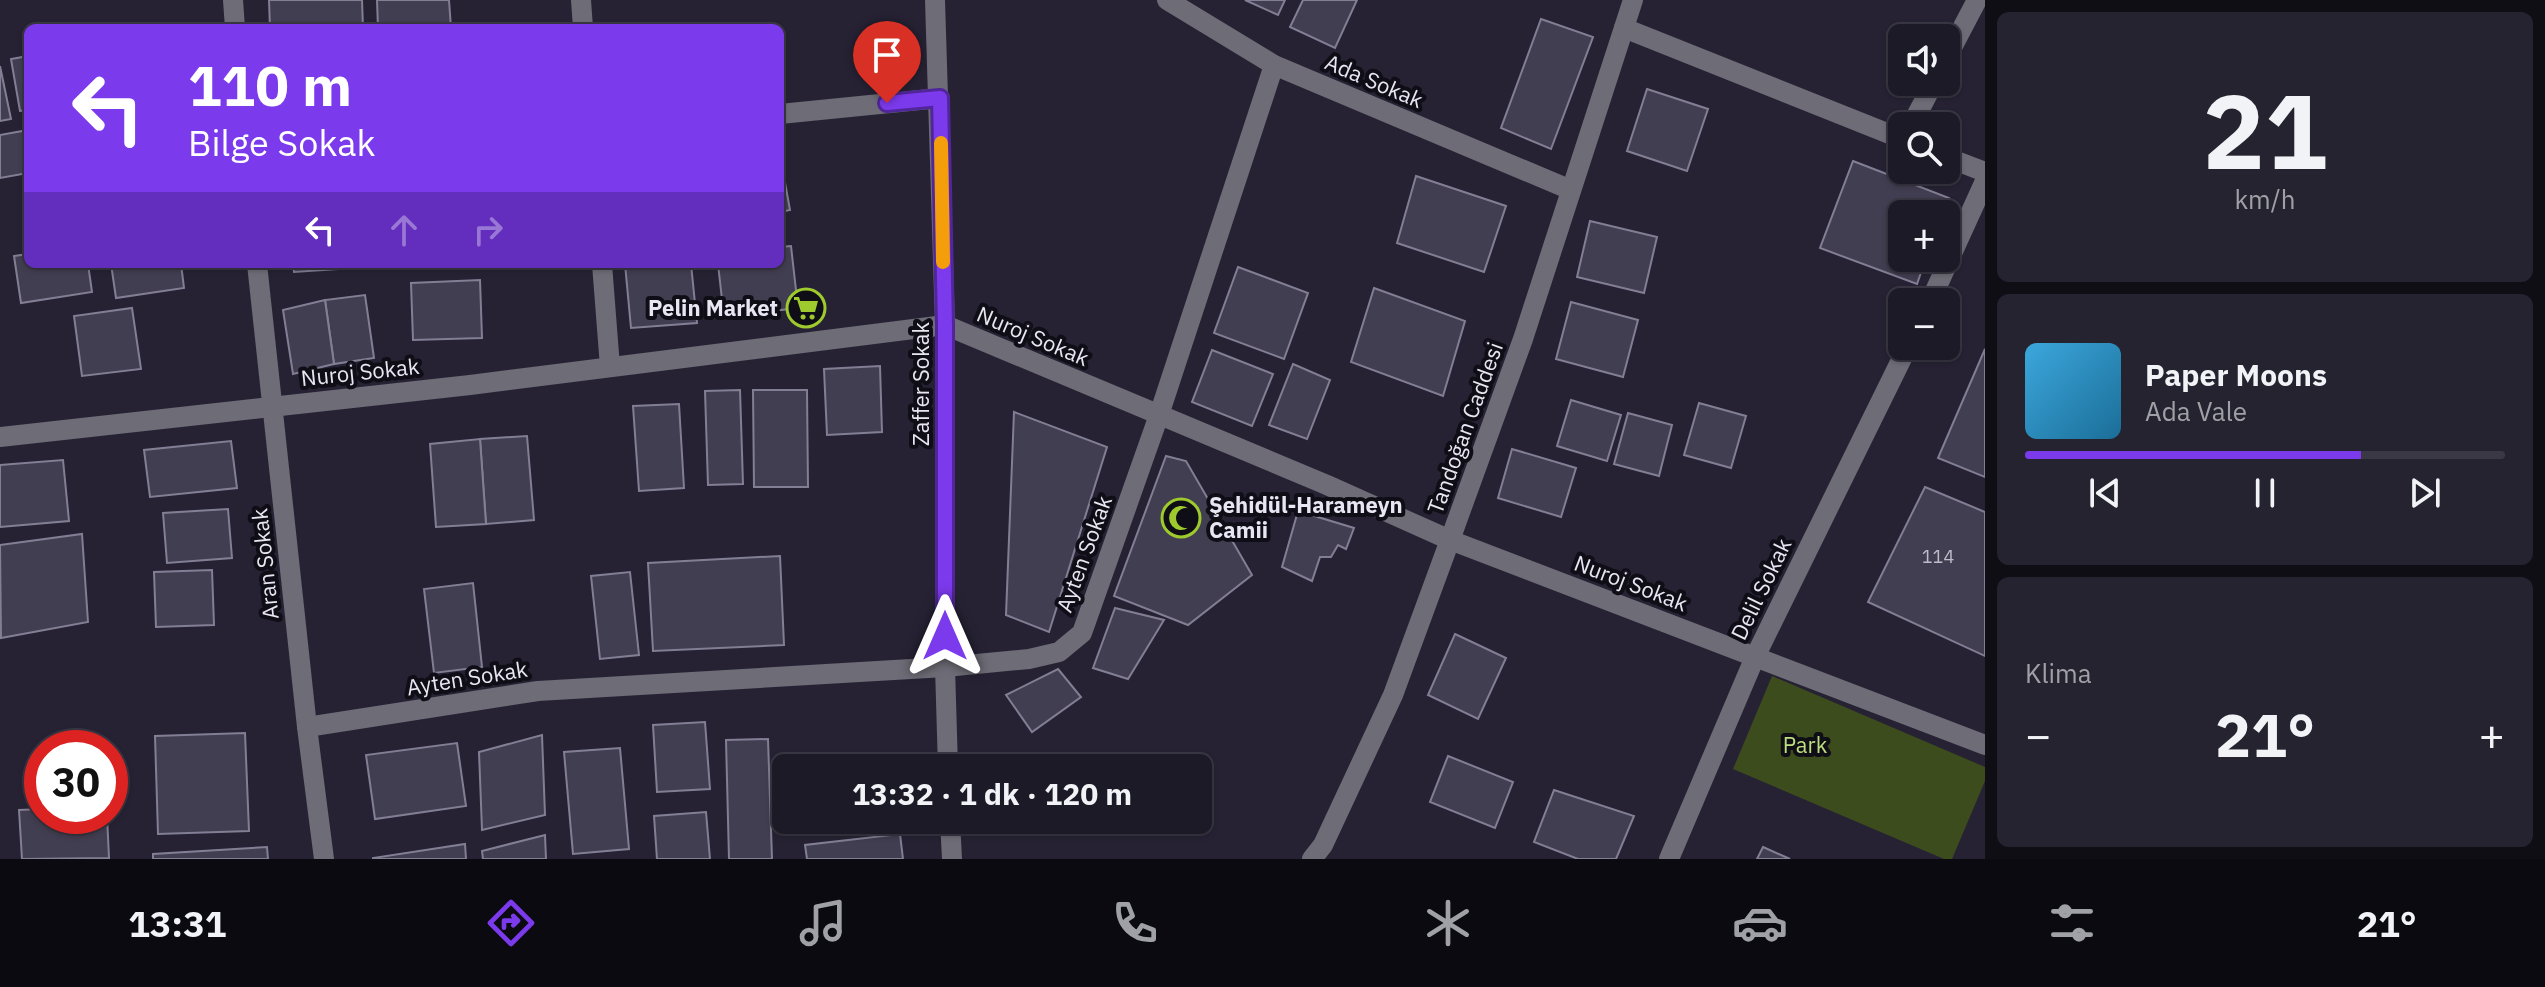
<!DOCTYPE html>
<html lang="tr">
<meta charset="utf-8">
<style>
:root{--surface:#1c1a27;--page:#25232f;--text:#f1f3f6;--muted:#a0a1a7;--line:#3a3844;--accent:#7c3aed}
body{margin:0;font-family:"IBM Plex Sans",sans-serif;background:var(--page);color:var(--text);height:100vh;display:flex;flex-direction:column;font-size:30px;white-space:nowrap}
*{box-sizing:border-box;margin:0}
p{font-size:26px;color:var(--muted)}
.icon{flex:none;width:44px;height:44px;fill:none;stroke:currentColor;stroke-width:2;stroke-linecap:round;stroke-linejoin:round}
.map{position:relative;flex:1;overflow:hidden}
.details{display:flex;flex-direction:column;gap:12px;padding:12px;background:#0f0e15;width:560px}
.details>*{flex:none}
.guide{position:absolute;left:24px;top:24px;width:760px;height:244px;border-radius:12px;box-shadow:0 2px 6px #0004,0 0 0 2px var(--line);background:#7c3aed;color:#fff;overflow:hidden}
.buttons{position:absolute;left:1888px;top:24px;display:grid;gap:16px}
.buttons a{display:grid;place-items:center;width:72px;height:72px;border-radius:12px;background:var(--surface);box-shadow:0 2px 6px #0004,0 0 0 2px var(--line);font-size:40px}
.speed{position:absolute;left:24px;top:730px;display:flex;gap:16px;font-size:40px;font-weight:700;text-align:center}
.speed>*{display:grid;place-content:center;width:104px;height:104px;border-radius:50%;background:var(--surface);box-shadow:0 2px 6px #0004,0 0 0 2px var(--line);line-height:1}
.speed .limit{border:12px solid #d22;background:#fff;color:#111}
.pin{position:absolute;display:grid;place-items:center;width:68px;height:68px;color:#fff;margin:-82px -34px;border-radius:50% 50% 50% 0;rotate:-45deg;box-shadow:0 0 8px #0007}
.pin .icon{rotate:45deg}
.me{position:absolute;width:88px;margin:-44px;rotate:0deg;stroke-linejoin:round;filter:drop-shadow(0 0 6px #0008)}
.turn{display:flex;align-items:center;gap:28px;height:168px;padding:0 32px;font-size:36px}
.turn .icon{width:104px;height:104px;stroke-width:2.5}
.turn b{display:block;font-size:56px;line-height:68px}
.lanes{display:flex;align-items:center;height:76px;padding:0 32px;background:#0003;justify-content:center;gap:40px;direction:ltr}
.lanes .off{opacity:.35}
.big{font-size:60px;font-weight:700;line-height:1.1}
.details .widget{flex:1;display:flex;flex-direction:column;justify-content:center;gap:12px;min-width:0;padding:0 28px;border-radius:12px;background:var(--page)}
.details .dial{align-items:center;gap:0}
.dial b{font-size:104px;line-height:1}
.song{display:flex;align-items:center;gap:24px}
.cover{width:96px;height:96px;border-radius:12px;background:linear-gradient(135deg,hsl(200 70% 55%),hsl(200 70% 35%))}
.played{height:8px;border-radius:4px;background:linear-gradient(90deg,var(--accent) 70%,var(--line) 70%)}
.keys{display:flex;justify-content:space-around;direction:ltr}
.heat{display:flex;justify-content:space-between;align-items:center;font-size:44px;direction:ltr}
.trip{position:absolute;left:772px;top:754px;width:440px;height:80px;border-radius:12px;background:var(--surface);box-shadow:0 2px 6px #0004,0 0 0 2px var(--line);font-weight:700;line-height:80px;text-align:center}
.tab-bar{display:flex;height:128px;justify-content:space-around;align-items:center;background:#0b0a10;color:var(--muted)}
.tab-bar .icon{width:56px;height:56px}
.tab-bar .current{color:var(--accent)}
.tab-bar b{font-size:36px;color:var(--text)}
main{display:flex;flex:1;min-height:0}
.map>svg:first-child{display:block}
.green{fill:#3d4c1d}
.building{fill:#423e51;stroke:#827e94;stroke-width:2}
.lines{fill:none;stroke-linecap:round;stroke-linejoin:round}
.minor{stroke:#6e6c76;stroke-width:20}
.route-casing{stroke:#51269a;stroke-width:20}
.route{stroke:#7c3aed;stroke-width:14}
.slow{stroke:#f59e0b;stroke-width:14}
.labels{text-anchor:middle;stroke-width:8;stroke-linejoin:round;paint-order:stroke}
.number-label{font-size:18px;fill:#bebcca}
.street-label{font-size:22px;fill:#e8e6f3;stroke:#0f0d15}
.poi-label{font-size:22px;font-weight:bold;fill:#e8e6f3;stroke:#0f0d15;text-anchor:end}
.park-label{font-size:22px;fill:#bdde7d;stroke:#0f0d15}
</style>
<main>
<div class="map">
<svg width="1985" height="859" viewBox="0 0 1985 859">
<rect width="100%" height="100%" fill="#262234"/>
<polygon class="green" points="1772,676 1985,767 1985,781 1952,859 1944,859 1733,769"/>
<g class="building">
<polygon points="269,0 362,0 363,28 270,28"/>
<polygon points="377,0 449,0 451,28 378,28"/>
<polygon points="1245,0 1285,0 1278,15"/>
<polygon points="1303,0 1357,0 1335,48 1290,27"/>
<polygon points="1541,19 1593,37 1551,149 1501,128"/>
<polygon points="28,56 28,110 20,111 11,59"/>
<polygon points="0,66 11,119 0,121"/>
<polygon points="1647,89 1708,109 1687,171 1627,151"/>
<polygon points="28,130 28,173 0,178 0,135"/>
<polygon points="780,155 790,210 780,212"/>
<polygon points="1853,161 1949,198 1943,214 1902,214 1902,258 1926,258 1917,284 1820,248"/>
<polygon points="1416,176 1506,206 1484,272 1397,243"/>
<polygon points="1590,221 1657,237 1644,293 1577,277"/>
<polygon points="791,246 798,308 724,317 718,264 780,264 780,247"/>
<polygon points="28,254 28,264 88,264 92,292 21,303 14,256"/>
<polygon points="111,264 181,264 184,288 116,298"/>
<polygon points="293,264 353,264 353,268 294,272"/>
<polygon points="625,264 691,264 697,323 631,328"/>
<polygon points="1238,267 1308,293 1284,359 1214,333"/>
<polygon points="480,280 482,338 413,340 411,283"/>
<polygon points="1374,288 1465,321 1443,396 1351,362"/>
<polygon points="365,295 374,358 334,364 325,300"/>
<polygon points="325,300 334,364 293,374 283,310"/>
<polygon points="1571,302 1638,320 1623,377 1556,359"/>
<polygon points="132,308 141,369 82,376 74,316"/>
<polygon points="1985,349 1985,477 1938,458"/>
<polygon points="1212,350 1273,374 1252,426 1192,402"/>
<polygon points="1293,364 1330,380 1307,439 1269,425"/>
<polygon points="880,366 882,432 827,435 824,369"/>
<polygon points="740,390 743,484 708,485 705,391"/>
<polygon points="753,390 807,390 808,487 754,487"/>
<polygon points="1571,400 1621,415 1607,461 1557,446"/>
<polygon points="1699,403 1746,416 1731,468 1684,455"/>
<polygon points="679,404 684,488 639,491 633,406"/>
<polygon points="1014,412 1107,447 1049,632 1006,615"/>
<polygon points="1628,413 1672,425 1659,476 1614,464"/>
<polygon points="527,436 534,520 486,524 480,439"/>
<polygon points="480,439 486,524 436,527 430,444"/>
<polygon points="231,441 237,488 150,497 144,450"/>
<polygon points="1512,449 1576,468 1561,517 1498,498"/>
<polygon points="1166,456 1186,461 1252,575 1188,625 1114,596"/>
<polygon points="63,460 69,521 0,527 0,465"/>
<polygon points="1925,487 1985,512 1985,656 1868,602"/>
<polygon points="228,509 232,558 167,563 163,513"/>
<polygon points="1298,511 1354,528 1346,549 1338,545 1331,557 1320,557 1312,581 1282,567"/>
<polygon points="82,534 88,622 1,638 0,545"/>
<polygon points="780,556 784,645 653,651 648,563"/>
<polygon points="212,570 214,625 156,627 154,572"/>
<polygon points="630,572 639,655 600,659 591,576"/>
<polygon points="473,583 482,667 434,673 424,589"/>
<polygon points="1115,608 1164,620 1128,679 1093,668"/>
<polygon points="1455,634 1506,658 1478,719 1428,695"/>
<polygon points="1058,669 1081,697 1032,732 1006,695"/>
<polygon points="705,722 710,789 657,792 653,725"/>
<polygon points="245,733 249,831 158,834 155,736"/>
<polygon points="542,735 545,815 482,830 479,752"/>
<polygon points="768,739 772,859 729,859 726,740"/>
<polygon points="457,743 466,806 375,819 366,755"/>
<polygon points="620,748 629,849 573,854 564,752"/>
<polygon points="1448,756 1513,782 1495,828 1430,802"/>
<polygon points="1554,790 1634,816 1616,859 1578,859 1534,842"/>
<polygon points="42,809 42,816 107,816 109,858 22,859 19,810"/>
<polygon points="706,812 710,859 657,859 654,816"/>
<polygon points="900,834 903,859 807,859 805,845"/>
<polygon points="545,835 546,859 483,859 482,851"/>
<polygon points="465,844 466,859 373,859 373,858"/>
<polygon points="267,847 268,859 153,859 153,854"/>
<polygon points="1763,847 1790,859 1757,859"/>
</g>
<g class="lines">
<g class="minor">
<polyline points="233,0 235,28"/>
<polyline points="581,0 583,28"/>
<polyline points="935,0 945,325 945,667 948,768"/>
<polyline points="1167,0 1274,65 1571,190"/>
<polyline points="1624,28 1902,139"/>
<polyline points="1946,59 1977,0"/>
<polyline points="780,114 940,98"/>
<polyline points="1911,126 1934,82"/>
<polyline points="1946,157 1985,172"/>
<polyline points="257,264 307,727 324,859"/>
<polyline points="602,264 610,367"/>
<polyline points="1930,302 1985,181"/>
<polyline points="0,437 470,385 945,325 1327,485 1450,540 1985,745"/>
<polyline points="307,727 538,691 945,667 1029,659 1059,652 1082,633 1159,415 1274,65"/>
<polyline points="950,820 952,859"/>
<polyline points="1312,859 1323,845 1393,695 1450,540 1523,339 1633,0"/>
<polyline points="1669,859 1755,657 1908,346"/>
</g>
</g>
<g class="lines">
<g class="route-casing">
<polyline id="route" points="887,103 940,98 945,325 945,636"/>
</g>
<use href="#route" class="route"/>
<polyline class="slow" points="941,143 943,262"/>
</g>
<defs>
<g id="supermarket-ring" transform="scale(2)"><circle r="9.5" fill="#0f0d15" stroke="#9eca2e" stroke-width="1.5"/><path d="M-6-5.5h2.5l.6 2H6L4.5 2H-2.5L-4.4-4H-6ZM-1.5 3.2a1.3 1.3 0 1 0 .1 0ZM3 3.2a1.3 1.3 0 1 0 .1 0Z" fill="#9eca2e"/></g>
<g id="mosque-ring" transform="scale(2)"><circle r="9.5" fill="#0f0d15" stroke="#9eca2e" stroke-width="1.5"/><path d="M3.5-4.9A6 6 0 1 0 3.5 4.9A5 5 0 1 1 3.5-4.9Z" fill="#9eca2e"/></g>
</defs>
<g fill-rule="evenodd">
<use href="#supermarket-ring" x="806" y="308"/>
<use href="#mosque-ring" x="1181" y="518"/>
</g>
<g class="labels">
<g class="number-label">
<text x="1938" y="563">114</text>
</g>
<g class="street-label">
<text transform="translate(1374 81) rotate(23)" y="8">Ada Sokak</text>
<text transform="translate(1033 336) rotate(23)" y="8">Nuroj Sokak</text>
<text transform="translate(360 372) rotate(-6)" y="8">Nuroj Sokak</text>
<text transform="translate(921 384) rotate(-90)" y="8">Zaffer Sokak</text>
<text transform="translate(1465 428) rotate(-70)" y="8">Tandoğan Caddesi</text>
<text transform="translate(1084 554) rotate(-70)" y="8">Ayten Sokak</text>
<text transform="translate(265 564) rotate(-96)" y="8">Aran Sokak</text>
<text transform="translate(1631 583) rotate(21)" y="8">Nuroj Sokak</text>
<text transform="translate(1761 589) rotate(-64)" y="8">Delil Sokak</text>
<text transform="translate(467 678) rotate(-9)" y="8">Ayten Sokak</text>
</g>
<g class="poi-label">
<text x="778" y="316">Pelin Market</text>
<text x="1209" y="513" text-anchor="start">Şehidül-Harameyn<tspan x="1209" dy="25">Camii</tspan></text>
</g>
<g class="park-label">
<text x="1805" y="753">Park</text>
</g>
</g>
</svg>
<div class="buttons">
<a><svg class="icon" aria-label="sound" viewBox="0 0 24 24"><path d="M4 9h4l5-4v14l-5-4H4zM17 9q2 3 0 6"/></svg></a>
<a><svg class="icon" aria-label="search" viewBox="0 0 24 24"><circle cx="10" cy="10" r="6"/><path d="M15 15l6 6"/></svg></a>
<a>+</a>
<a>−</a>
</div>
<div class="speed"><div class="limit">30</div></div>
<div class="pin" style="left:887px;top:103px;background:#d93025"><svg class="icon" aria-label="arrive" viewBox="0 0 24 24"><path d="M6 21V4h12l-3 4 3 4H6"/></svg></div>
<svg class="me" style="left:945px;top:636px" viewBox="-20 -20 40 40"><path d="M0-17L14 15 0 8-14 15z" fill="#7c3aed" stroke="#fff" stroke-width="4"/></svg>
<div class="trip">13:32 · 1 dk · 120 m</div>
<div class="guide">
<div class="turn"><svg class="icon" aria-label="left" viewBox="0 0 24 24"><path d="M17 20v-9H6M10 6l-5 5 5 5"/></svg><div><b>110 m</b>Bilge Sokak</div></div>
<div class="lanes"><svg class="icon" aria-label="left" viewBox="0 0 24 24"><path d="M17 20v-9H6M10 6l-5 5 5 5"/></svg><svg class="icon off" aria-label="ahead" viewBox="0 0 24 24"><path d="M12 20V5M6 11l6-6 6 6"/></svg><svg class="icon off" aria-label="right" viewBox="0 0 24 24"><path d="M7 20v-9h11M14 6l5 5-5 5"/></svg></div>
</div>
</div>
<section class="details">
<div class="widget dial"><b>21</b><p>km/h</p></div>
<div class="widget">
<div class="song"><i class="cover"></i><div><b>Paper Moons</b><p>Ada Vale</p></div></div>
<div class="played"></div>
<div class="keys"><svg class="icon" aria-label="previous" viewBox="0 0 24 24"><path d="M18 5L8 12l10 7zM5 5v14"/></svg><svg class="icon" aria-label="pause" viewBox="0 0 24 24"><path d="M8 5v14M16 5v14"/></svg><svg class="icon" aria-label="next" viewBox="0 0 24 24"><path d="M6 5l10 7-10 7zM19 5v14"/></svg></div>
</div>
<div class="widget"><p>Klima</p>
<div class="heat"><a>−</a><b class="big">21°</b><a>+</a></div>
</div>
</section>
</main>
<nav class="tab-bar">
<b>13:31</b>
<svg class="icon current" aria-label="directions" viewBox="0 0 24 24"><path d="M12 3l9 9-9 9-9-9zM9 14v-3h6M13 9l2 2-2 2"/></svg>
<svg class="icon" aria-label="music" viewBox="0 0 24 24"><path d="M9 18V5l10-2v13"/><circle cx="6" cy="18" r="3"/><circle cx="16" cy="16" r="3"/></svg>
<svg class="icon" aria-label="phone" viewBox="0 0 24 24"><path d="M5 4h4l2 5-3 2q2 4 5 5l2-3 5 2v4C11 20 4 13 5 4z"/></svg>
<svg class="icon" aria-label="climate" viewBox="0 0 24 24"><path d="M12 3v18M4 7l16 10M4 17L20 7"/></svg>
<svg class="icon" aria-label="car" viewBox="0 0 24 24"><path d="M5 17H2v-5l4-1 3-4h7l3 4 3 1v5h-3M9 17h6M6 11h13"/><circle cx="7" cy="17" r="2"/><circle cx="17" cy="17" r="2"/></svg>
<svg class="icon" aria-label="filters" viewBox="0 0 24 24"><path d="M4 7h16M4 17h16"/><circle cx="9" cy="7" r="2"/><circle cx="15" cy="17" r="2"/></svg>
<b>21°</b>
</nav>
